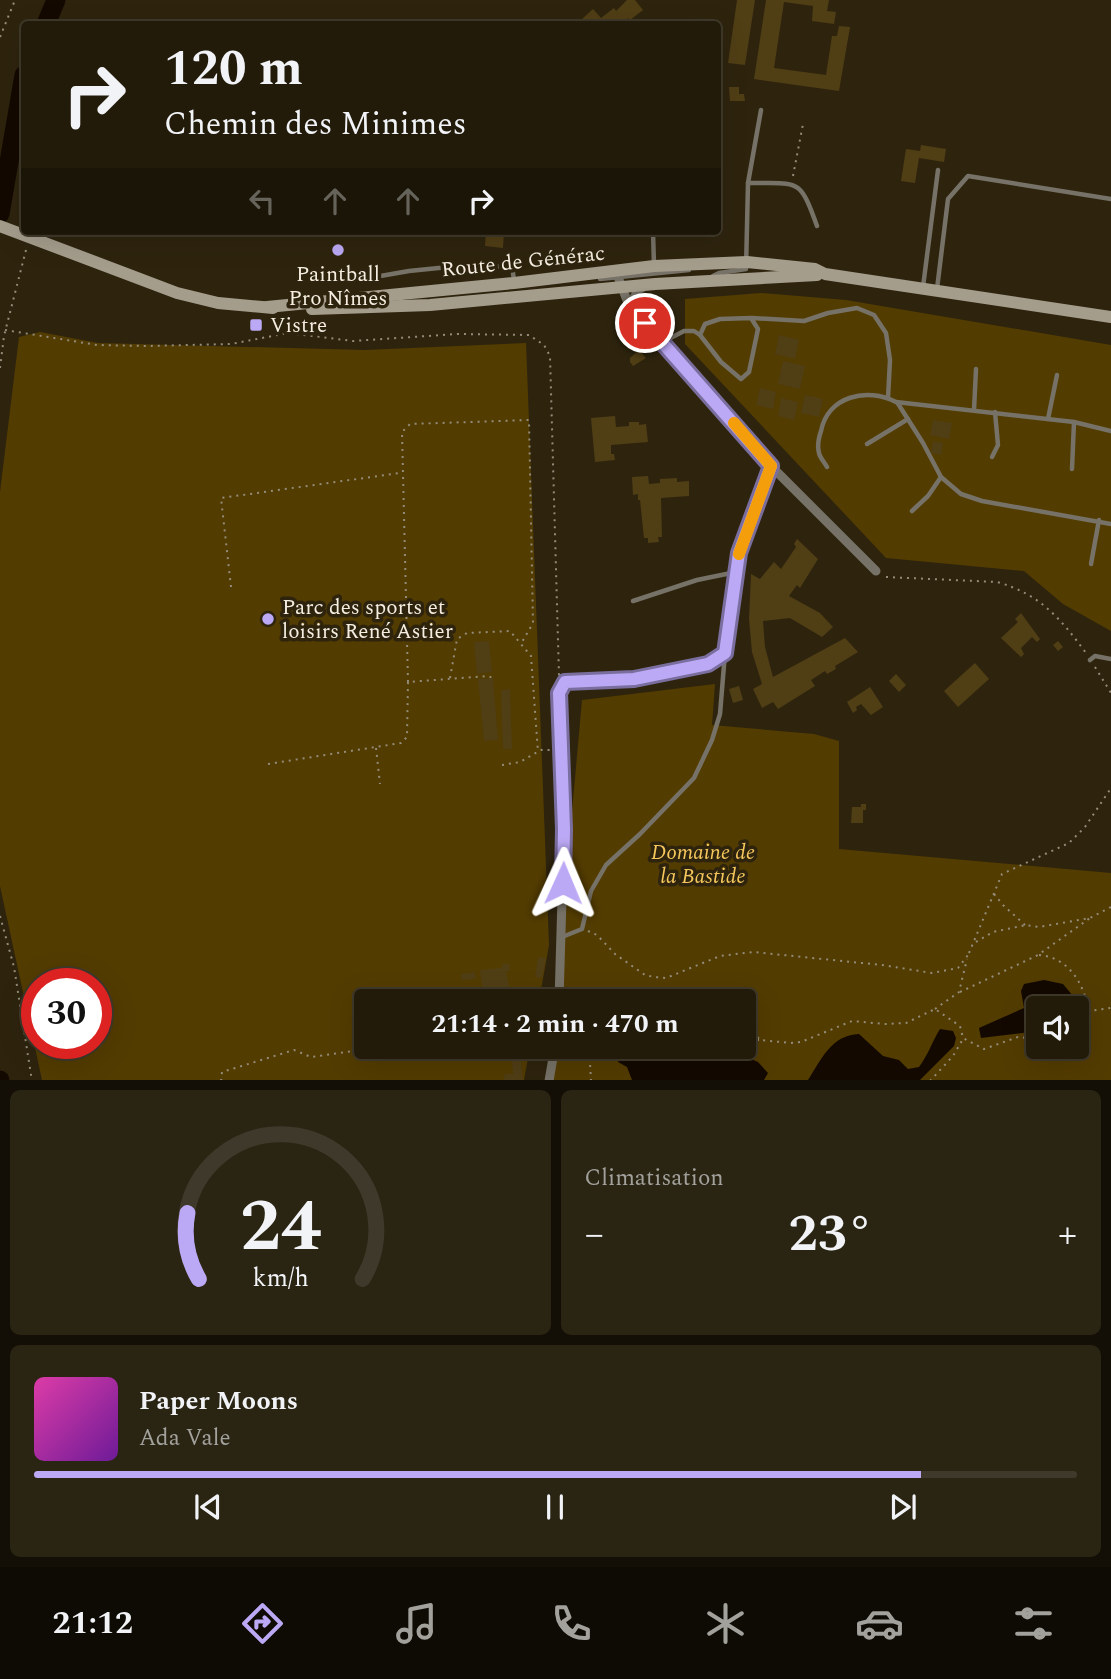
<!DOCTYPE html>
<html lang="fr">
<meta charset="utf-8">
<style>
:root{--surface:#221b0a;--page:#2a2413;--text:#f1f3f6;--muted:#a2a19c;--line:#3f392b;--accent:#bca9f5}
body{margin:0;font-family:Spectral,serif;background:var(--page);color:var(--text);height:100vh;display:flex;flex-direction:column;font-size:26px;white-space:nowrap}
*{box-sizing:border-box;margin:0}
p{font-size:23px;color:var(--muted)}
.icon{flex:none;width:38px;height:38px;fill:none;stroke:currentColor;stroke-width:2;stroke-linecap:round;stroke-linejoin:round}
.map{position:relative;height:1080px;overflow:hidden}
.sheet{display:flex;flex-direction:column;gap:10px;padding:10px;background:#130f06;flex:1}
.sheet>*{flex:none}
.banner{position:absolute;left:21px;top:21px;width:700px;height:214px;border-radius:7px;box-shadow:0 7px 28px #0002,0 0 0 2px var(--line);background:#221b0a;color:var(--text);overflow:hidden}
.fabs{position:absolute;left:1026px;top:996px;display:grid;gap:14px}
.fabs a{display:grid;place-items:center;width:63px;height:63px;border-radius:7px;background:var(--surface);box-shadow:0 7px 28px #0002,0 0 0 2px var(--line);font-size:35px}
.speed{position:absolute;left:21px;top:968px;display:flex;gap:14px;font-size:35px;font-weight:700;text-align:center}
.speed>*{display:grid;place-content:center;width:91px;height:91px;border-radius:50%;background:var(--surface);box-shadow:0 7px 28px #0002,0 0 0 2px var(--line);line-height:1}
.speed .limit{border:10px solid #d22;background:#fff;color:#111}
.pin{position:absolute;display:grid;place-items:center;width:60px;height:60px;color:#fff;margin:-30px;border:4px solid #fff;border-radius:50%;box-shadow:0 2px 7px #0007}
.me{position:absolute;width:77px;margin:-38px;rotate:1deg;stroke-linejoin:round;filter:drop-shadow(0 0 5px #0008)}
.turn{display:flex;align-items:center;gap:24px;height:147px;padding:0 28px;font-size:32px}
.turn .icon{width:91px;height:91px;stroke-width:2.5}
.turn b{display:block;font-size:49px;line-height:60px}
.lanes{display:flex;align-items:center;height:66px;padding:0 28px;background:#0003;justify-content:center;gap:35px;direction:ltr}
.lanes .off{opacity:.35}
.big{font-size:52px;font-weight:700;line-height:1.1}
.sheet .card{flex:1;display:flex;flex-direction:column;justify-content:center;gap:10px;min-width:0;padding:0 24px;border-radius:10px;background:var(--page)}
.sheet .dial{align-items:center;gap:0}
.dial svg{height:182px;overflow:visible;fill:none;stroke:var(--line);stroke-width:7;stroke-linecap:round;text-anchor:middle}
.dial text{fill:var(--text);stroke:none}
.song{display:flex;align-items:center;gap:21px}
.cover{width:84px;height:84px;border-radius:10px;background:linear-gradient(135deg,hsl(320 70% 55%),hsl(280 70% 35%))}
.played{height:7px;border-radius:4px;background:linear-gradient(90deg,var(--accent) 85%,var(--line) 85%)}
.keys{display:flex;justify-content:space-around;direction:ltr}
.heat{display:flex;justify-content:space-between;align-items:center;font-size:38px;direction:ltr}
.sheet .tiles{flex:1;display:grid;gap:10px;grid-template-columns:1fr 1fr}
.card:last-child{grid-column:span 2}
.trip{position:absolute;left:354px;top:989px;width:402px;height:70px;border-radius:7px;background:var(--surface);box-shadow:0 7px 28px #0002,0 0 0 2px var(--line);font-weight:700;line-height:70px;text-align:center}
.menu{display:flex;height:112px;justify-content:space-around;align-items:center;background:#0e0b04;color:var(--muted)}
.menu .icon{width:49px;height:49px}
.menu .selected{color:var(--accent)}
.menu b{font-size:32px;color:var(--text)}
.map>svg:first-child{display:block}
.green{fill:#533c00;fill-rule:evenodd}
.water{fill:#130900}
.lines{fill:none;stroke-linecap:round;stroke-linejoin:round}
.river{stroke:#130900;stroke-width:19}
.building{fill:#503e15}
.path{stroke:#948c7a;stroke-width:2;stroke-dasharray:2 5;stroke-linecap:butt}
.lane{stroke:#777267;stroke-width:4.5}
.street{stroke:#777267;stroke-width:9}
.secondary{stroke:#a59d8c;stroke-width:12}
.route-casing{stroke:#7a6e9f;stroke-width:18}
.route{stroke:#bca9f5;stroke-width:12}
.slow{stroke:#f59e0b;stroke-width:12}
.poi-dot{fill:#bca9f5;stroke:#2e240e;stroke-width:2.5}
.labels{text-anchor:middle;stroke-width:7;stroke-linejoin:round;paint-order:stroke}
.street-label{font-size:21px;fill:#f5eee1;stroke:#2e240e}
.poi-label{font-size:21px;fill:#f5eee1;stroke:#2e240e;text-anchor:start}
.park-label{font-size:21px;font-style:italic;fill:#f6c75c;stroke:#2e240e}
</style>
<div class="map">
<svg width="1111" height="1081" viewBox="0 0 1111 1081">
<rect width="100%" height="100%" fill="#2e240e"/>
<g class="green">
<polygon points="761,293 846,300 1111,345 1111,631 1063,604 1024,571 886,558 685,344 685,299"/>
<path d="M40,332l58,11 267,7 161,-7 23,602 -10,56h-173v45l164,1 -6,33h-482l-42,-194v-394l19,-155zM37,984h59v59h-59z"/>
<path d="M715,684l-3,41 102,9 25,7v108l272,24v207l-563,1 3,-34 193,-1v-45h-189l27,-301zM1038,1008h38v38h-38z"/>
</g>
<g class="water">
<polygon points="1044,980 1063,984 1073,996 1078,1009 1076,1013 1076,1008 1038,1008 1038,1031 981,1038 979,1028 1024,1008 1021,991 1024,984"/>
<path d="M940,1029l13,2 3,7 -2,8 -34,34h-112c13,-20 23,-45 51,-46l24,22 16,4 9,9 11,-2c9,-12 13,-25 21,-38z"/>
<polygon points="643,1047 672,1047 696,1057 705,1052 742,1055 758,1062 768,1073 764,1080 632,1080 627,1067 618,1062 620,1055"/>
</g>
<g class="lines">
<g class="river">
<polyline points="46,24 56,0"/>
<polyline points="0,214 24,75"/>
<polyline points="0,1080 0,1081"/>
</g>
</g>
<g class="building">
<polygon points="627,0 635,0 643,10 630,20 628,18 624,24 586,24 589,22 587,19 583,23 581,20 593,9 601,18 614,8 616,11"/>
<polygon points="737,0 755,0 745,65 728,63"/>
<polygon points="766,0 829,0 827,11 836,12 834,24 812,21 813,6 784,2 774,68 826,75 832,36 837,36 839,26 850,27 839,91 754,79"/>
<polygon points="729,87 739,87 739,94 744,94 745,101 730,101"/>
<polygon points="921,145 946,149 944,162 919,158 915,183 901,181 906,149 920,151"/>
<polygon points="486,231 504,231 503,248 485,246"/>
<polygon points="779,335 799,340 795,359 775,354"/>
<polygon points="639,350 646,358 633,366 630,362 630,358"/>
<polygon points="783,361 805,366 800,389 778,384"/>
<polygon points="760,388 776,392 773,409 756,405"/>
<polygon points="805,395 823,399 819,417 801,413"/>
<polygon points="781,398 798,402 794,420 778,416"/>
<polygon points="615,416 616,427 629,426 629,422 639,422 639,425 646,424 648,442 611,445 611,454 614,454 615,460 595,462 591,418"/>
<polygon points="933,420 952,423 949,439 930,435"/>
<polygon points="933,441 943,443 941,455 931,453"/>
<polygon points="648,476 649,484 660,483 660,479 677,478 677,482 689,481 689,496 661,498 662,537 658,537 659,542 648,543 648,538 644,538 640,500 638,500 638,494 633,495 632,477"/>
<polygon points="797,539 818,559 800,588 797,585 789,596 820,613 833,627 822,637 790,618 763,621 765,647 773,677 845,638 858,652 835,666 836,669 827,674 825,671 811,680 815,686 778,709 773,702 762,708 753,689 762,684 752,652 749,619 751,574 760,579 774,562 781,569 796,547 794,544"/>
<polygon points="1021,613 1040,639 1037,642 1032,637 1021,648 1024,654 1021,657 1001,638 1018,622 1015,619"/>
<polygon points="489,641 492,672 477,674 474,642"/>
<polygon points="1058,641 1063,647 1058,651 1053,645"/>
<polygon points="975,663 989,679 958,707 944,691"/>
<polygon points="896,674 906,685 899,692 889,681"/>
<polygon points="493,678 498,740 484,741 478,679"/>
<polygon points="739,686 743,700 733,703 729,689"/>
<polygon points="870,687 883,707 871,715 861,704 856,707 857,710 853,713 847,702"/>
<polygon points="510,689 512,749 503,749 501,690"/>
<polygon points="861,804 866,804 866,810 863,810 863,823 851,823 852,807 861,807"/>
<polygon points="538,957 546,958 542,978 535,977"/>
<polygon points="502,964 509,964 510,971 506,971 512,1001 506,1001 505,998 480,1001 479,997 483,996 480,970 502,968"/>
<polygon points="475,972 476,979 461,980 461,974"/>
<polygon points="520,1048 523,1081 503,1081 505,1074 513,1074 511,1050"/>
</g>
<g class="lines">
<g class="path">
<polyline points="0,37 15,0"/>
<polyline points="793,176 803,124"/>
<polyline points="5,330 97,345 147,346 231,344 288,333 353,341 457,334 529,335 544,345 550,356 559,676"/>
<polyline points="0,368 4,336 26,250"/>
<path d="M886,577l111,5c43,12 64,37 89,71"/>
<polyline points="231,587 221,498 400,473"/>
<polyline points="1095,667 1111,693"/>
<polyline points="450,678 457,639 467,633 510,631 531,656 538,752"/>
<polyline points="408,682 402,432 410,424 529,420 533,623 522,642"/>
<polyline points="376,748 380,784"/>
<polyline points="268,764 401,743 407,737 408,682 488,676 493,678"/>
<polyline points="502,765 520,762 541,750 553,750"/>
<polyline points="994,894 1003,905 1025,925"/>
<polyline points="0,916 14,967 32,1081"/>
<polyline points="588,931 597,935 615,954 645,975 654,977 666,978 720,956 753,952 882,965 932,973 958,968 968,955"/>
<polyline points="976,942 993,932 1026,925 1039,927 1090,918 1111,907"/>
<polyline points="969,953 1002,874 1069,843 1085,827 1111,788"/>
<path d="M1039,955c29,2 46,29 49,56"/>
<polyline points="960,992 1038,955 1090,918"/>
<polyline points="935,1009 959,992 967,959"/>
<polyline points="744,1021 760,1040 791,1043 801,1042 852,1021 885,1024 906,1023 935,1009 960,1026 963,1038 984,1049 1018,1037 1038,1039"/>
<polyline points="1076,1028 1081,1025 1088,1011 1111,1008"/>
<polyline points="744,1039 759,1040"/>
<polyline points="221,1081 222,1072 294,1050 311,1057 389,1046"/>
<polyline points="591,1081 590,1063 595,1046"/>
<polyline points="930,1081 953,1056 963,1039"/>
</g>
<g class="lane">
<path d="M748,183c51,1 51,-7 69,43"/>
<polyline points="653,231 654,265"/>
<polyline points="713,276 719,273 746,269 748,183 761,110"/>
<polyline points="369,278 409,271 468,265 484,268 512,265 514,281"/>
<polyline points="600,279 689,270"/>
<polyline points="923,287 938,170"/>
<polyline points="937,289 948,199 968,176 1111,199"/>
<polyline points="629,302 634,293 643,290"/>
<polyline points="752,318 804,321 828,313 857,308 874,315 886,333 890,360 888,398"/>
<polyline points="663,342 684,331 694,331 700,335 721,362 741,379 749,372 758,329 751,318 720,319 705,324 700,335"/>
<polyline points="897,402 923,443 941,477 961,494 982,501 1111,524"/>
<polyline points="974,410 976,369"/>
<polyline points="1048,419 1057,375"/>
<polyline points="867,444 908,419"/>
<polyline points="992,457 998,445 995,412"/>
<path d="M827,467c-2,-4 -7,-9 -8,-14 -2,-7 0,-16 2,-22 7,-35 46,-44 75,-29l178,20 37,9"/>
<polyline points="1072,469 1074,422"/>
<polyline points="912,511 928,496 941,477"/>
<polyline points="1091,564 1099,520"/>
<polyline points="633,601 697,580 736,572"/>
<polyline points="1090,660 1095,656 1111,659"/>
<polyline points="562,937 582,929 591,891 606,865 640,834 694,778 712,740 720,714 725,653"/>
</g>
<g class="street">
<polyline points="618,277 628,303 771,466 876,571"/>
<polyline points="559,1001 564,829 559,693 565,683 634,679 708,664 725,653 739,553 771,466"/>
<polyline points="549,1081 555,1046"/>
</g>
<g class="secondary">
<polyline points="0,226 177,293 218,303 273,308"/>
<polyline points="267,307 514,283 654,266 747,262 815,269 825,274 1111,317"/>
<polyline points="312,309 430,305 655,284 817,275"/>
</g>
</g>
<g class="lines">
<g class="route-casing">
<polyline id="route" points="563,883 564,829 559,693 565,682 634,679 708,664 725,653 739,553 771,466 645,323"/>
</g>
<use href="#route" class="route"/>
<polyline class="slow" points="734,423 771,466 739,554"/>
</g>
<g class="poi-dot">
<circle cx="338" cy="250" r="7"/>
<rect x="249" y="318" width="14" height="14" rx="3.5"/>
<circle cx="268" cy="619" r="7"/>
</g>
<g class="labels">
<g class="street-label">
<text transform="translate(523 261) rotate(-6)" y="7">Route de Générac</text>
</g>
<g class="poi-label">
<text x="338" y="281" text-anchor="middle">Paintball<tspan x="338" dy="24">Pro Nîmes</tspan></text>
<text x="270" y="332">Vistre</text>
<text x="282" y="614">Parc des sports et<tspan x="282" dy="24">loisirs René Astier</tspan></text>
</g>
<g class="park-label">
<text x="703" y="859">Domaine de<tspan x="703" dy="24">la Bastide</tspan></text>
</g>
</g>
</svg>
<div class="fabs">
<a><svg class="icon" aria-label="sound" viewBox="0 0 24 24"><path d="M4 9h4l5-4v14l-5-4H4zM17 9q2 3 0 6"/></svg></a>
</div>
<div class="speed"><div class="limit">30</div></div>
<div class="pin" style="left:645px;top:323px;background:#d93025"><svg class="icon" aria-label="arrive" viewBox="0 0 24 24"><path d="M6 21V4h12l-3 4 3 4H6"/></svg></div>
<svg class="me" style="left:563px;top:883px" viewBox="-20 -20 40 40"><path d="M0-17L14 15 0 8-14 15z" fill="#bca9f5" stroke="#fff" stroke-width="4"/></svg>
<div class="trip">21:14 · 2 min · 470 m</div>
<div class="banner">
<div class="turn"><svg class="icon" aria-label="right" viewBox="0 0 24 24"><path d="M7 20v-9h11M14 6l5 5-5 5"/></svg><div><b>120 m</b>Chemin des Minimes</div></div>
<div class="lanes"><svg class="icon off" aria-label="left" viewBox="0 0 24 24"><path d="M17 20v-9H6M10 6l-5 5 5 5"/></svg><svg class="icon off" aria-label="ahead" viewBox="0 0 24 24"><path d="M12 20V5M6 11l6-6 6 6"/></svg><svg class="icon off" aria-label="ahead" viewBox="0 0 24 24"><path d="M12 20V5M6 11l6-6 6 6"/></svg><svg class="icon" aria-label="right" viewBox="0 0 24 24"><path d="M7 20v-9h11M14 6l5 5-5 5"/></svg></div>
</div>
</div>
<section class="sheet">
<div class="tiles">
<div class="card dial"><svg viewBox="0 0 100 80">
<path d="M14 69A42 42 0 1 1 86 69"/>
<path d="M14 69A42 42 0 0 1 9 40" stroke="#bca9f5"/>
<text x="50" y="56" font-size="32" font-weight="700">24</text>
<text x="50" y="72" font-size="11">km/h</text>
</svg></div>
<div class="card"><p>Climatisation</p>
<div class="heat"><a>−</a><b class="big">23°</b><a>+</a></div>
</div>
<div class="card">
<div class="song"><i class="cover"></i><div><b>Paper Moons</b><p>Ada Vale</p></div></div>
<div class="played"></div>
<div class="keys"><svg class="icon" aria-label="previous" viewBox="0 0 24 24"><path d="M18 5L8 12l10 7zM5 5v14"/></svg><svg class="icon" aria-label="pause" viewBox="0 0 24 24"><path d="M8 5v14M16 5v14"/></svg><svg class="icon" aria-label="next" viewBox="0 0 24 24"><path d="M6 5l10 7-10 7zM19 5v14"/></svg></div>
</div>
</div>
</section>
<nav class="menu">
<b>21:12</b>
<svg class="icon selected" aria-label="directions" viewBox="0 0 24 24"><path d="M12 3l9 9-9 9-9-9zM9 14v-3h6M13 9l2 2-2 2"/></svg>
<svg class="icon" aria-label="music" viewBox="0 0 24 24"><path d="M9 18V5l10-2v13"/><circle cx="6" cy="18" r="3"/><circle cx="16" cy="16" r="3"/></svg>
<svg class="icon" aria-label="phone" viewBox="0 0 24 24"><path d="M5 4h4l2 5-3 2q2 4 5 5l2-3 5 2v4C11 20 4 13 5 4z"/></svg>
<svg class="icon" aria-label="climate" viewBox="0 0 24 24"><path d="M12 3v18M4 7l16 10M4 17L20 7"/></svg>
<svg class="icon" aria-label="car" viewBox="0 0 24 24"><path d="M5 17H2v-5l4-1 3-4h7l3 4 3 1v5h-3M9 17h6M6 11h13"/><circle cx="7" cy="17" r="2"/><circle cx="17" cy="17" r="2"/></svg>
<svg class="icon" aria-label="filters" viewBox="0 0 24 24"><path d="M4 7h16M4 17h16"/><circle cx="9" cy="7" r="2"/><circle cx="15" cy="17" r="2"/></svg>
</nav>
